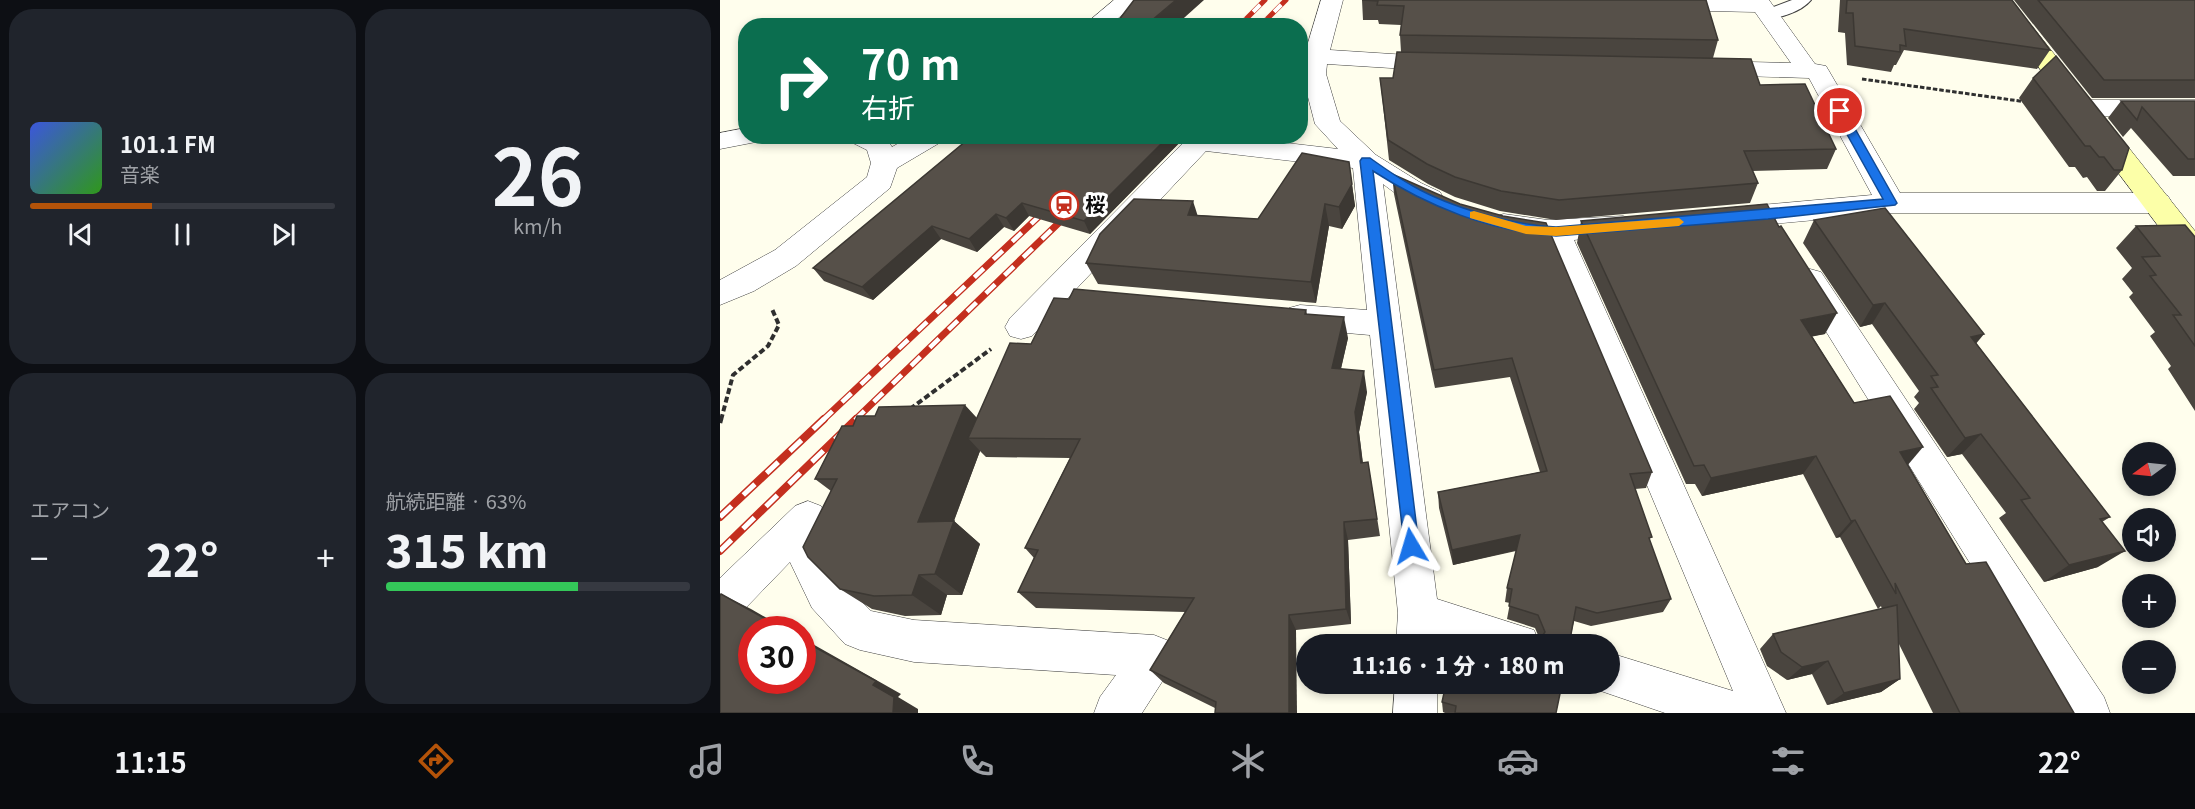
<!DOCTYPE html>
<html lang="ja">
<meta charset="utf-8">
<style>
:root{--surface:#171b24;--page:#20242c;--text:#f1f3f6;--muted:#9ea1a6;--line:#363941;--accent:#b45309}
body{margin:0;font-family:Georgia,"Noto Sans JP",serif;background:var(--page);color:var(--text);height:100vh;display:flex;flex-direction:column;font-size:22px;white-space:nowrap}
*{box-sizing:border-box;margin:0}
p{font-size:20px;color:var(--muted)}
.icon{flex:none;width:33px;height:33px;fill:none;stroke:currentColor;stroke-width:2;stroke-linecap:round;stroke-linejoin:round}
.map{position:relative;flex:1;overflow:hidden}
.side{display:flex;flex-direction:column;gap:9px;padding:9px;background:#0d0f14;width:720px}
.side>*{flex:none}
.guide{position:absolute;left:18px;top:18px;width:570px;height:126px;border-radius:24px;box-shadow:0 3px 9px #0003;background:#0b6e4f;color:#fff;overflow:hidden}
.needle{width:39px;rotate:255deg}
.tools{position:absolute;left:1402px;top:442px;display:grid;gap:12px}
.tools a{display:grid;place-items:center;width:54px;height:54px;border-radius:50%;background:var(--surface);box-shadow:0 3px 9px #0003;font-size:30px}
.speed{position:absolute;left:18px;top:616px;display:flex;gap:12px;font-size:30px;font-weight:700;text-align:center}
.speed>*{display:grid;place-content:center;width:78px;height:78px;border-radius:50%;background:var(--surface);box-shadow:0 3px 9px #0003;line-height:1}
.speed .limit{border:9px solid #d22;background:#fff;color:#111}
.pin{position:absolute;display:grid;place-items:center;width:51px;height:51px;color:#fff;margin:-26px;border:3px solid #fff;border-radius:50%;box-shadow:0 2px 6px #0007}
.me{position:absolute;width:66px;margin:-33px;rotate:353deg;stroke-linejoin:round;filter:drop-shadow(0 0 4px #0008)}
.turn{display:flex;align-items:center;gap:21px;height:126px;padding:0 24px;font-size:27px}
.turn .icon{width:78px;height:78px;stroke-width:2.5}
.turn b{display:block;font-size:42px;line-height:51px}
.big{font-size:45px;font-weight:800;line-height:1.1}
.side .widget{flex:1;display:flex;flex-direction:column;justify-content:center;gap:9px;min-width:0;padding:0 21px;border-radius:24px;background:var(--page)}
.side .dial{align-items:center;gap:0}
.dial b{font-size:78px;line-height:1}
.song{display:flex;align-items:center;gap:18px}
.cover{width:72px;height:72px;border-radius:9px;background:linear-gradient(135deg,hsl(230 70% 55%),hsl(110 70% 35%))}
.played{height:6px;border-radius:3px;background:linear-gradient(90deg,var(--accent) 40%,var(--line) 40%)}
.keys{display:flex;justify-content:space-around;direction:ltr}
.heat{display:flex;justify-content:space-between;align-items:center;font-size:33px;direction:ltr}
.charge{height:9px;border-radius:4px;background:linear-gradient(90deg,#34c759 63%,var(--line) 0)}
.side .tiles{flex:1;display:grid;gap:9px;grid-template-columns:repeat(2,1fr)}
.trip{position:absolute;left:576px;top:634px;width:324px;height:60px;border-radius:30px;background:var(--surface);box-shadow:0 3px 9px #0003;font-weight:800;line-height:60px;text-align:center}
.menu{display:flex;height:96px;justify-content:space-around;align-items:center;background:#090b0e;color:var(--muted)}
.menu .icon{width:42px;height:42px}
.menu .active{color:var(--accent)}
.menu b{font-size:27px;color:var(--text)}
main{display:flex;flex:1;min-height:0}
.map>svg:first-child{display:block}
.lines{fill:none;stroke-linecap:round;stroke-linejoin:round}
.lane-casing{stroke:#404040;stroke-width:2}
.street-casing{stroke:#404040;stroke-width:1}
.secondary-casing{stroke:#2f2f2f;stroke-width:1}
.path-far2{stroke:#2f2f2f;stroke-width:3;stroke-dasharray:4.5 2;stroke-linecap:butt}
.path-far1{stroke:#2f2f2f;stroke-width:4;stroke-dasharray:6 3;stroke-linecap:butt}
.path{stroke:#2f2f2f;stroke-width:4.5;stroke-dasharray:7 4;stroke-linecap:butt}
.lane{fill:#fff;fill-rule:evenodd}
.street{fill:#fff;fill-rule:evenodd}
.secondary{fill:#fcffa8;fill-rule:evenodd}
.rail-far2-casing{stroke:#c42f1e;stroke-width:5}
.rail-far1-casing{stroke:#c42f1e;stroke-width:7}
.rail-casing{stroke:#c42f1e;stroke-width:8}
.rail-far2{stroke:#fff;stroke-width:4;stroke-dasharray:10;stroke-linecap:butt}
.rail-far1{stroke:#fff;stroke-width:4.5;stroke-dasharray:13;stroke-linecap:butt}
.rail{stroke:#fff;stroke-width:5;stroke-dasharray:16;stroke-linecap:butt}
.wall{fill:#4a453f}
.shaded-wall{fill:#3c3833}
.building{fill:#565049;stroke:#3c3833;stroke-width:1.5}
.route{fill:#1a73e8;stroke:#114b97;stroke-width:1.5}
.slow{fill:#f59e0b}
.labels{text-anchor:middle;stroke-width:6;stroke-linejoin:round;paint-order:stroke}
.poi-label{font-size:20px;font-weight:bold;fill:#0d0d0d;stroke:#fff;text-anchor:start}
</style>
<main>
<section class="side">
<div class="tiles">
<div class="widget">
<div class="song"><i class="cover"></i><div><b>101.1 FM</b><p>音楽</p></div></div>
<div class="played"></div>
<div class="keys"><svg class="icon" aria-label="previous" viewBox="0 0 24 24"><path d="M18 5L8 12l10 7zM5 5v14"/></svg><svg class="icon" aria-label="pause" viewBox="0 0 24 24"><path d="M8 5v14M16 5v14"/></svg><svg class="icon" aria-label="next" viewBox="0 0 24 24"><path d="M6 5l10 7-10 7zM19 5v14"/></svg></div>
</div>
<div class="widget dial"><b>26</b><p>km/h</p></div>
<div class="widget"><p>エアコン</p>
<div class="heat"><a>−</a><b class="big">22°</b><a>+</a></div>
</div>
<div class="widget"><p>航続距離 · 63%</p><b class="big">315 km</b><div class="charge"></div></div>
</div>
</section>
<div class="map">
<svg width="1475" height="713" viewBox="0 0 1475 713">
<rect width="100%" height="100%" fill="#fffeed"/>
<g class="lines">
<g class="lane-casing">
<path id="lane" d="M1072,0h19c-9,11 -34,21 -48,17l-2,-3 2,-3z"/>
</g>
<g class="street-casing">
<g id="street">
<polygon points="394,0 419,0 389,26 363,26"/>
<path d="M601,0h22l-13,50 109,7 9,2 3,5 -3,5 -9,2 -112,-7 -1,10 14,47 36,34 45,28 19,9 4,7 -4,7c-21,6 -41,-10 -57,-22l54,415 97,31 6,15h-85l-17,-5v5h-42l2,-32 -28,-278 -70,-6 -11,-3 -5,-9 5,-9 11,-3 67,5 -14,-142 -147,-17 -174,185 -11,3 -11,-3 -5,-9 5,-9 180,-182h36l112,13 -23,-25 -13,-50 2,-18z"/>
<polygon points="932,0 1049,0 1095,64 1106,66 1109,71 1180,193 1438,193 1448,196 1452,203 1448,210 1438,213 1171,213 1008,228 998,225 994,218 998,211 1008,208 1152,195 1089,78 989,75 980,73 977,68 980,63 989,61 1071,63 1035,12 941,10 933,8 930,3"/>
<polygon points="1365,100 1475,100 1475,116 1365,116 1356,114 1352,108 1356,102"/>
<polygon points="26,128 26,136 40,136 36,142 0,149 0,133"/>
<polygon points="127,136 162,136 167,139 172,147 191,136 225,136 221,142 177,168 170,188 76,266 34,291 0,305 0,280 55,250 147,177 151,163 147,150 131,142"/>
<polygon points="784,214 828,220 903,216 913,219 918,226 913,233 854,240 1066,713 945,713 875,689 873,684 890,684 890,653 1013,691 825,241 799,238 774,231 770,224 774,217"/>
<polygon points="1090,269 1101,272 1384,697 1390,713 1343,713 1079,288 1075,280 1079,272"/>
<polygon points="88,501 101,506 107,518 108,556 120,580 151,611 194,620 434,635 449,641 455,656 449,671 422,713 374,713 380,697 396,675 194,662 140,650 125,644 92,608 70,562 14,620 0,626 0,578 75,506"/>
<polygon points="675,684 717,684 717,713 673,713"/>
</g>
</g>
<g class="secondary-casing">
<polygon id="secondary" points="1268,0 1291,0 1475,231 1475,263 1464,260"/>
</g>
<polyline class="path-far2" points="1142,79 1307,102"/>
<g class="path-far1">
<polyline points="190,409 271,349"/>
<polyline points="1,420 13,375 48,346 59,325 52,309"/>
</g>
<polyline class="path" points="0,423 1,419"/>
<use href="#lane" class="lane"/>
<use href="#street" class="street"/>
<use href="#secondary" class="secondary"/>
<g class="rail-far2-casing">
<g id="rail-far2">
<polyline points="519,26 545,0"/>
<polyline points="540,26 566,0"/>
</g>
</g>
<g class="rail-far1-casing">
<g id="rail-far1">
<polyline points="103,420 330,206"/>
<polyline points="135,420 350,212"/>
</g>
</g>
<g class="rail-casing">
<g id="rail">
<polyline points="0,517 104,419"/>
<polyline points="0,551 136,419"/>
</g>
</g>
<use href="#rail-far2" class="rail-far2"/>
<use href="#rail-far1" class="rail-far1"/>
<use href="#rail" class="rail"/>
</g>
<g class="wall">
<polygon points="642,0 986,0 998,40 993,58 1040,85 1116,149 1107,169 1032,171 1038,183 1030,203 836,220 780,211 735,197 708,184 669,160 660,78 673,78 681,52 680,35 681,25 659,24 658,20 643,20"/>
<polygon points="1120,0 1292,0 1330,50 1317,69 1184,50 1176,65 1174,65 1171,72 1127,65 1125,33 1118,32"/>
<polygon points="1294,0 1475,0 1475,98 1372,98"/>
<polygon points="1313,78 1402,170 1385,191 1377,191 1367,177 1363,178 1355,167 1349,167 1299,98"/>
<polygon points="1401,101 1475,101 1475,176 1453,176 1411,128 1403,137 1388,118"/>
<polygon points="252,136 466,136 370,234 309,216 294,231 284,227 257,252 221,239 153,300 104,281 93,268"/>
<polygon points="672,174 932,472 926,488 915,489 930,542 951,599 943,612 871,626 854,621 849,645 818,635 815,628 787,619 790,603 785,602 787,588 796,551 733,565 719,508 718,492 820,472 790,377 715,388 674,194"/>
<polygon points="632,185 635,206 622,229 609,226 596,303 378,284 366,263 478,215 538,219"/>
<polygon points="1094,220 1256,343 1390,517 1382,522 1378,567 1324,582 1279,518 1286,513 1242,454 1227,457 1194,409 1199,403 1194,397 1199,391 1152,324 1140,327 1083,243"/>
<polygon points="861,221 1105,334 1092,336 1134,403 1188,465 1246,564 1354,713 1213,713 1178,642 1180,679 1161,692 1107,705 1092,674 1067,680 1047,666 1040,649 1053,634 1162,609 1161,606 1158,609 1120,537 1116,538 1083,474 982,496 975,484 966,484 857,243"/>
<polygon points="1416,226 1475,237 1475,411 1448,369 1451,366 1430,336 1435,332 1409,297 1413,293 1402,279 1412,268 1396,248"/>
<polygon points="586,310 587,314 628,338 621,369 647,392 639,432 643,463 648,462 660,536 628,540 631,624 576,630 495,708 444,683 430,670 465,612 316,608 298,592 314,558 305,548 350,458 266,457 260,451 234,521 260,544 242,595 227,595 221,615 185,616 152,609 120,589 111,491 95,479 133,426 155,416 257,418 311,344"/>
<polygon points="722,702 836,713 725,713 723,712"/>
</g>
<g class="shaded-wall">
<polygon points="456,0 484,0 455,26 425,26"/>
<polygon points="449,136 466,136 370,234 364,221"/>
<polygon points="629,162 635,206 622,229 619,207"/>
<polygon points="473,201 480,223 468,215"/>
<polygon points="302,203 309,216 294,231 286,218"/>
<polygon points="605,204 609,226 596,303 591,282"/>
<polygon points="276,214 284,227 257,252 249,239"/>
<polygon points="212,226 221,239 153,300 142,287"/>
<polygon points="1165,303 1152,324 1140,327 1153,305"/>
<polygon points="1117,313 1105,334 1070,341 1081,320"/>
<polygon points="624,317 628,338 616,389 612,368"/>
<polygon points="1264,334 1246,356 1251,337"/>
<polygon points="644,371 647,392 639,432 645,482 641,463 635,412"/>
<polygon points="245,405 268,430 248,438 260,451 225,544 198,522"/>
<polygon points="1261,434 1242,454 1227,457 1245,438"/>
<polygon points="1203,447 1187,466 1180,452"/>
<polygon points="1096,456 1083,474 982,496 991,478"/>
<polygon points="1135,520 1120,537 1116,538 1131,521"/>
<polygon points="234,521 260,544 242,595 215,574"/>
<polygon points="624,522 628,540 631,624 626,609"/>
<polygon points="800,535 797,550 733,565 732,550"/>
<polygon points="1405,551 1378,567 1324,582 1349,565"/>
<polygon points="199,575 227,595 221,615 192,595"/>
<polygon points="1,594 31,609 68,630 65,630"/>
<polygon points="569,615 576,630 577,713 569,713"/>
<polygon points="82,638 181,694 178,697 198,709 198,713 173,713 82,640"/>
<polygon points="1108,661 1092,674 1067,680 1082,667"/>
<polygon points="1180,679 1161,692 1107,705 1124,693"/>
</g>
<g class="building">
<polygon points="414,0 456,0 425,26 366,26 377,19 395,25"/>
<polygon points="642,0 986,0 998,40 680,35 684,6 657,5 658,1"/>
<polygon points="1127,0 1292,0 1330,50 1184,29 1186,46 1180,45 1180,52 1135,46 1133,13 1126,13"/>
<polygon points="1318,0 1475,0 1475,80 1384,80"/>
<polygon points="677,52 1031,59 1040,85 1085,84 1116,149 1024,151 1038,183 839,200 781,191 735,177 707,164 668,140 660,78 673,78"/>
<polygon points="1336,56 1409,148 1402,170 1394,170 1384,157 1379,157 1370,146 1365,146 1313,78"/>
<polygon points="1401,101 1475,101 1475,159 1468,159 1422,107 1417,120"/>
<polygon points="252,136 449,136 364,221 302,203 286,218 276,214 249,239 212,226 142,287 93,268"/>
<polygon points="582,153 629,162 632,184 619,207 605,204 591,282 366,263 380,234 414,199 473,201 468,215 538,219"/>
<polygon points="672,174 740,204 783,216 826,223 932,472 910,474 932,537 929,538 951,599 877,613 856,607 849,645 782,645 784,635 823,635 825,632 818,615 789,606 792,589 787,588 800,535 732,550 718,492 827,471 792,358 714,370"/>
<polygon points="1047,204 1059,227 1061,226 1117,313 1081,320 1134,403 1170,396 1203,447 1180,452 1246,564 1266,562 1354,713 1240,713 1175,583 1176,594 1135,520 1131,521 1096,456 991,478 984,465 974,466 861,221"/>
<polygon points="1165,208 1264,334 1251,337 1390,517 1380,519 1405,551 1349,565 1301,500 1310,498 1261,434 1245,438 1211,388 1218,387 1211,376 1218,375 1165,303 1153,305 1094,220"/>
<polygon points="1465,225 1475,237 1475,346 1453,315 1461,315 1430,276 1436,275 1422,257 1440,256 1416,226"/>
<polygon points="354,289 586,310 585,314 624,317 612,368 644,371 635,412 641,463 648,462 657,519 624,522 626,609 569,615 569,713 495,713 496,702 430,670 474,598 298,592 318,550 305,548 360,439 248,438 290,343 311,344 334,298 349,299"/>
<polygon points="245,405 198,522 234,521 215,574 199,575 192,595 154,596 120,589 88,557 83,547 117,479 95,479 122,426 133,426 137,416 155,416 159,407"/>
<polygon points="1,594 65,630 32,630 32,681 82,681 82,640 156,681 153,685 174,697 173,713 0,713 0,596"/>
<polygon points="1177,605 1180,679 1124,693 1108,661 1082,667 1061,652 1053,634"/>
<polygon points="726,684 842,684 836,713 735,713 736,706 722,702"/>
</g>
<path class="route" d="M1120,108l5,3 52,92 -2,2 -127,14 -212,17c-65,-4 -129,-30 -183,-65l46,375 -3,6 -5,2 -6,-2 -45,-391 2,-3h8c14,10 28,20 43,28 38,22 101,39 143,41l327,-28 -49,-88z"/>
<polygon class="slow" points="754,211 806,226 836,227 959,218 964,222 959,226 836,236 806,234 750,218 750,212"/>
<defs>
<g id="station-ring" transform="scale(1.5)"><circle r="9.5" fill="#fff" stroke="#c42f1e" stroke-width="1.5"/><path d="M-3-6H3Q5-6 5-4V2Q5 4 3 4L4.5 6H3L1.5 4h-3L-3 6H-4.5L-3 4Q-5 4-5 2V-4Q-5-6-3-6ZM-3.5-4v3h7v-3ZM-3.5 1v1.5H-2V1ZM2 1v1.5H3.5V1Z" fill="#c42f1e"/></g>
</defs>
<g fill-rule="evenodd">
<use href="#station-ring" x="344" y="205"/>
</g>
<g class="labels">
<g class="poi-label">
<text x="365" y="212">桜</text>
</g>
</g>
</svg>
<div class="tools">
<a><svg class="needle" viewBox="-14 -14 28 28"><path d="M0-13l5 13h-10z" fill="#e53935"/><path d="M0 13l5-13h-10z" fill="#9ea1a6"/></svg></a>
<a><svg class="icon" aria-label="sound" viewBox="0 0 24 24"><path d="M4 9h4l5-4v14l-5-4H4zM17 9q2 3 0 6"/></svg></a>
<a>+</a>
<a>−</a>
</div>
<div class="speed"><div class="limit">30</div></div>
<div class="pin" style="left:1120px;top:111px;background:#d93025"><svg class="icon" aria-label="arrive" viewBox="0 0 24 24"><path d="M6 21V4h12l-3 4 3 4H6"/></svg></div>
<svg class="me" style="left:691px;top:546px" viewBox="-20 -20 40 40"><path d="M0-17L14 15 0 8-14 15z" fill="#1a73e8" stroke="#fff" stroke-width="4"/></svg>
<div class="trip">11:16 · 1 分 · 180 m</div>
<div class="guide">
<div class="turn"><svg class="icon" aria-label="right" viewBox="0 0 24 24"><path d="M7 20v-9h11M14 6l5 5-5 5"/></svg><div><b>70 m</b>右折</div></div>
</div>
</div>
</main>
<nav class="menu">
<b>11:15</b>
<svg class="icon active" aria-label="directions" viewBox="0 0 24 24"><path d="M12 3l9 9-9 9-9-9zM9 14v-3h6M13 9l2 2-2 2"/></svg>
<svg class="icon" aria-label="music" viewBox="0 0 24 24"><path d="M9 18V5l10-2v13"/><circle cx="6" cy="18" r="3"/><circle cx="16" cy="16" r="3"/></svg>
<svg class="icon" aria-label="phone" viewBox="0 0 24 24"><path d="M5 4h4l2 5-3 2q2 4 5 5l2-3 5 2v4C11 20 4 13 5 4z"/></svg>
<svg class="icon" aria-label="climate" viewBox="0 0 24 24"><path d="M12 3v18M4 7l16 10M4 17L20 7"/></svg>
<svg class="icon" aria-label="car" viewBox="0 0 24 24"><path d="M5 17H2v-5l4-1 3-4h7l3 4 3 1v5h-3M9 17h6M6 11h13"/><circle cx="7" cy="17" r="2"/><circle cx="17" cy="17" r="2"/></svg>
<svg class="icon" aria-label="filters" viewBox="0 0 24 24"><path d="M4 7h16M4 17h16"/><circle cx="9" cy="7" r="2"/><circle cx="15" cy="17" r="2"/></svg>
<b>22°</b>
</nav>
